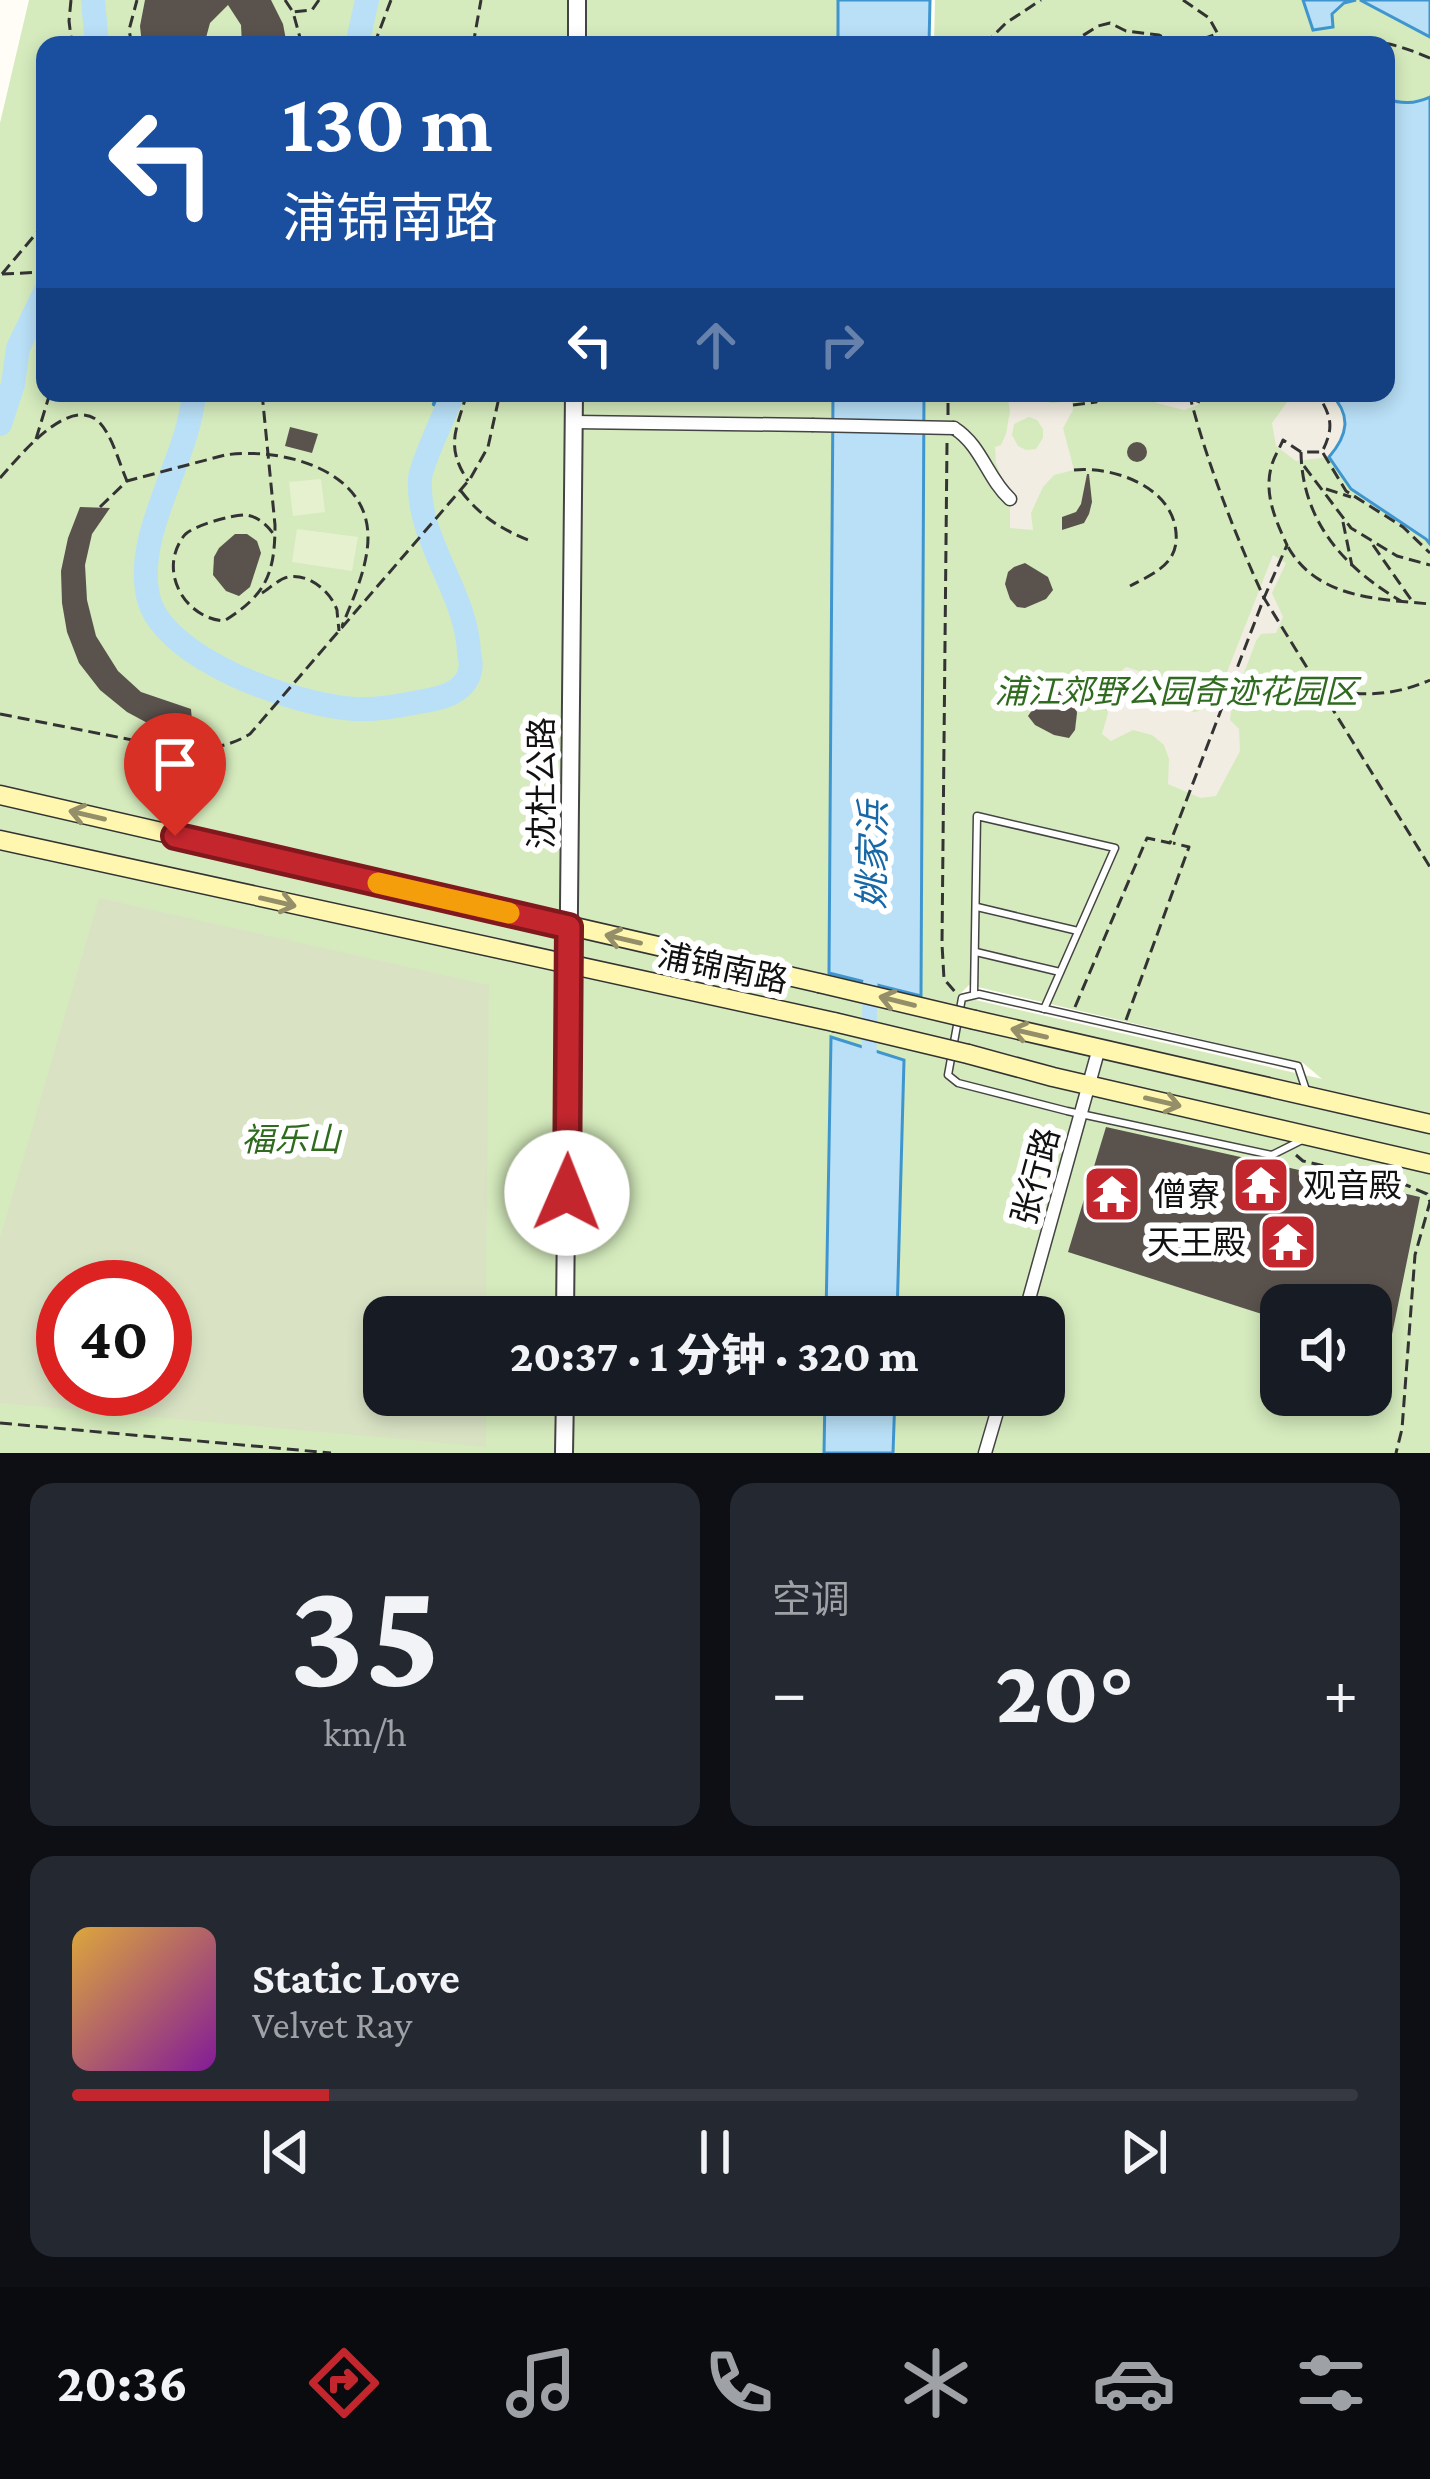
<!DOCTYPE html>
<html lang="zh">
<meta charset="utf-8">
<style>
:root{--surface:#171b24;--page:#242831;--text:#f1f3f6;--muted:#9ea1a6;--line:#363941;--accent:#c4262e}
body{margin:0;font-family:"Crimson Pro","Noto Sans SC",serif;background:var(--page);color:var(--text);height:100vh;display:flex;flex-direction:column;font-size:45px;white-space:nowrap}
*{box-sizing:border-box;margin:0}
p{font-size:39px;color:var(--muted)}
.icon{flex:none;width:66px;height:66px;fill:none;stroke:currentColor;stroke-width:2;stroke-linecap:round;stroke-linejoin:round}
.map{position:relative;height:1453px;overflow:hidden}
.details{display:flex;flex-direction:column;gap:30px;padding:30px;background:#0d0f14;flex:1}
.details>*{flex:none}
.guide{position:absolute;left:36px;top:36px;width:1359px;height:366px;border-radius:24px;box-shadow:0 6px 18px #0003;background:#1a4fa0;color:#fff;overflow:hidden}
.tools{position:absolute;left:1260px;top:1284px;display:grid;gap:24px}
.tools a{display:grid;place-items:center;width:132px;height:132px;border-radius:24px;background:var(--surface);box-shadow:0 6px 18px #0003;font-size:60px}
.speed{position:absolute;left:36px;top:1260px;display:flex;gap:24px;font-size:60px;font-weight:700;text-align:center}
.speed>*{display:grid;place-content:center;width:156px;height:156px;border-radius:50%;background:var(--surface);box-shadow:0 6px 18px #0003;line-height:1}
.speed .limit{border:18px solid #d22;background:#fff;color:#111}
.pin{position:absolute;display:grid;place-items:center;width:102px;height:102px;color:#fff;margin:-123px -51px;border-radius:50% 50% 50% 0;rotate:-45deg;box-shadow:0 0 12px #0007}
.pin .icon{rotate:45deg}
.me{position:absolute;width:132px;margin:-66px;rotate:1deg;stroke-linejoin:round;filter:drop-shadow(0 0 9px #0008)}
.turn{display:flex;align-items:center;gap:42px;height:252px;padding:0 48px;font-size:54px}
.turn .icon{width:156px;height:156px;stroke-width:2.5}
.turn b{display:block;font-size:84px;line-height:102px}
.lanes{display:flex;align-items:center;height:114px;padding:0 48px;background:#0003;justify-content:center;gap:60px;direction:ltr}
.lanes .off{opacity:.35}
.big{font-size:90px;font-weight:800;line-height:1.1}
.details .card{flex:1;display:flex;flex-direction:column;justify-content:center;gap:18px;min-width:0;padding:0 42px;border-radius:24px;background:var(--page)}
.details .dial{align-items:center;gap:0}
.dial b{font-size:156px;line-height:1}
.song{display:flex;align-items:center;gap:36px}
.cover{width:144px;height:144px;border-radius:18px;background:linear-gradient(135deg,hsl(40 70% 55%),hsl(290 70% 35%))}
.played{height:12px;border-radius:6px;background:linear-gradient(90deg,var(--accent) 20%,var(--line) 20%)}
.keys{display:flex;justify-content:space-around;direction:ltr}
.heat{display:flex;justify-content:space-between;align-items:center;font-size:66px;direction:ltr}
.details .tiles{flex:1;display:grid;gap:30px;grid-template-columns:1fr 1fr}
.card:last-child{grid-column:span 2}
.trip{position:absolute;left:363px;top:1296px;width:702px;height:120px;border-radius:24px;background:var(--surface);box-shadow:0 6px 18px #0003;font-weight:800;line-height:120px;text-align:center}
.dock{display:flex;height:192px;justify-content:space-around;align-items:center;background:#090b0e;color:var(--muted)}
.dock .icon{width:84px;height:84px}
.dock .active{color:var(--accent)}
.dock b{font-size:54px;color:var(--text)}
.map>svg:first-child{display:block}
.green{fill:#d5ebbd;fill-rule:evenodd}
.cemetery{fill:#d9e3c4;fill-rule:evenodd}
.pitch{fill:#e6f2cf}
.plaza{fill:#f1ede2;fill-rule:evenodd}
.water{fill:#b9e0f7;stroke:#3f96cf;stroke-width:3}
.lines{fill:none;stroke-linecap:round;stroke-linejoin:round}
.stream{stroke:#3f96cf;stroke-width:4.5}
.canal{stroke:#b9e0f7;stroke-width:15}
.river{stroke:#b9e0f7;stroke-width:24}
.building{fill:#5a524d}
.service-casing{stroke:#444;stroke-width:9}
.minor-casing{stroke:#444;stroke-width:15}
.tertiary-casing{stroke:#444;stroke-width:20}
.secondary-casing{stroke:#333;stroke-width:21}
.path{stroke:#333;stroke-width:3;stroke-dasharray:12 6;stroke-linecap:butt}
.service{stroke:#fff;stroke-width:6}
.minor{stroke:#fff;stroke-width:12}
.tertiary{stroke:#fff;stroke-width:16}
.secondary{stroke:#fff6b0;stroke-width:18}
.minor-bridge-casing{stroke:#444;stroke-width:15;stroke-linecap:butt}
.secondary-bridge-casing{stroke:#333;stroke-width:21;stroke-linecap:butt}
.minor-bridge{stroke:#fff;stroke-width:12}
.secondary-bridge{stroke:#fff6b0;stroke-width:18}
.oneway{stroke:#948f68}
.route-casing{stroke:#7f191e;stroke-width:30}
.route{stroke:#c4262e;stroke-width:21}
.slow{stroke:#f59e0b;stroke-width:21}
.labels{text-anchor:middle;stroke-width:12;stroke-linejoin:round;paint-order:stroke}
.park-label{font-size:33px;font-style:italic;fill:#2f6b1f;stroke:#fff}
.street-label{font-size:33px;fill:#111;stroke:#fff}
.poi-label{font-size:33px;fill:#111;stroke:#fff;text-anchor:start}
.water-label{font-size:36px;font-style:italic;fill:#1768a6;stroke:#fff}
</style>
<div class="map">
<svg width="1430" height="1453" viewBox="0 0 1430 1453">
<rect width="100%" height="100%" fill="#fffdf5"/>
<path class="green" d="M29,0h892v45h-876v348h875l2,312 2,-312h462v-348h-452l1,-45h495v1453h-1430v-1330zM969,985l334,78 19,16 -364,-83zM63,1287h102v102h-102zM1281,1305h90v90h-90zM384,1317h660v78h-660z"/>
<path class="cemetery" d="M99,898l390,87 -3,332h-102v78h102v52l-486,-44v-165zM63,1287h102v102h-102z"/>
<g class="pitch">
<polygon points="321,479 325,512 293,516 289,482"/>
<polygon points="297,529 358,537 352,571 292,562"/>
</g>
<g class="plaza">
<path d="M1007,393h32l4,8 9,2 20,-2 1,9 -10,18 11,42 -20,5 -11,12 -12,26 2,17 -23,-2v-29l-14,-36 -1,-16 6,-2 5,-11 4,-23zM1029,417l8,3 6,9v9l-7,11 -10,1 -8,-4 -6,-11 2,-11z"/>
<polygon points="1142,393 1206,393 1198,405 1184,410 1157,403"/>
<polygon points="1288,393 1330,393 1338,402 1346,414 1346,430 1338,446 1329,457 1296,461 1276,446 1272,423 1290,398"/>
<polygon points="1273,555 1286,563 1272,593 1283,617 1276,633 1261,634 1256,641 1232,705 1230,720 1239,729 1240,751 1216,796 1201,798 1168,784 1169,759 1164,745 1152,735 1133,730 1111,741 1102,734 1108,713 1104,696 1092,685 1097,672 1110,674 1120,672 1126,667 1145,673 1144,682 1148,692 1162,707 1195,712 1209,707 1218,695"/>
</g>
<g class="water">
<polygon points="838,0 930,0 929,45 838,45"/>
<polygon points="1303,0 1356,0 1344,3 1332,14 1333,27 1313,30"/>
<polygon points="1360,0 1430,0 1430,37"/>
<path d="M1430,97v447l-4,-5 -75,-50 -22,-32c19,-22 23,-42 1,-64h56v-294c16,5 28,5 44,-2z"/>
<polygon points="833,393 924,393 921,996 829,973"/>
<polygon points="831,1037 904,1060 897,1317 826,1317"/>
<polygon points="825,1395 895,1395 893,1453 824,1453"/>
</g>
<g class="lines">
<polyline class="stream" points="434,404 448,407"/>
<polyline class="canal" points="869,1068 870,984"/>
<g class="river">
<polyline points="93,0 97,45"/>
<polyline points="357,45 367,0"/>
<path d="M194,393c-5,66 -60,139 -46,203 13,63 149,110 207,113 22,1 43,-3 64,-7 19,-3 46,-8 51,-31 2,-6 0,-12 -1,-18 -2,-61 -53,-113 -49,-175 2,-17 26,-65 33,-85"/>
<polyline points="0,424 13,384 18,348 45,292"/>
</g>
</g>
<g class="building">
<polygon points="145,0 271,0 283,24 287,45 242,45 241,25 228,5 210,23 204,45 142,45 140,26"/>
<polygon points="290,427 318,434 312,453 285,446"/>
<circle cx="1137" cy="452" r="10"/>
<polygon points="1087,474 1089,474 1092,502 1089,514 1084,523 1062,530 1062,517 1076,512 1081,504"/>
<polygon points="80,507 110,508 92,534 85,565 87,600 96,636 118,671 141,692 191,709 193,733 153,726 127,712 100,690 79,663 67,632 62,603 61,571 68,538"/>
<polygon points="235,534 247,534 257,541 261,553 250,587 239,596 226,591 213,575 214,557 219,548"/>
<polygon points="1025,563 1048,577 1053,590 1046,599 1025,608 1017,607 1010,599 1005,584 1008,572 1014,567"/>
<polygon points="1053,689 1074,698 1077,713 1075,730 1069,738 1054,735 1035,725 1028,716 1044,693"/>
<polygon points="1106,1127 1420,1197 1388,1354 1371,1348 1371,1305 1281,1305 1281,1320 1068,1252"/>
</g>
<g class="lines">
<g class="service-casing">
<g id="service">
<polyline points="977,907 1078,931"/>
<polyline points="976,952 1060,972"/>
<polyline points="974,994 977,816 1115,848 1044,1009"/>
<polyline points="1302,1140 1272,1155 1067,1111 958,1083 948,1075 962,998 979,994 1298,1066 1307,1093"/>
</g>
</g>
<g class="minor-casing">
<g id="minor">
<polyline points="574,422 812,425"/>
<path d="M954,428c28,18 33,50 56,71"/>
<polyline points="1024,1317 1099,1048"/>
<polyline points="985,1453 1002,1395"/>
</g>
</g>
<g class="tertiary-casing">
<g id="tertiary">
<polyline points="577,0 577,45"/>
<polyline points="565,1317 574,393"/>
<polyline points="564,1453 565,1395"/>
</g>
</g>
<g class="secondary-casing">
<g id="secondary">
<polyline points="0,795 819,983"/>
<polyline points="0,840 834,1022"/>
<polyline points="975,1020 1430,1124"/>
<polyline points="968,1054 1053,1077 1430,1164"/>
</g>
</g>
<g class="path">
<polyline points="71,0 69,21 72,45"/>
<polyline points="285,0 293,12"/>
<polyline points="1183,0 1209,18 1224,45"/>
<polyline points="132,45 129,30 137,0"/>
<polyline points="302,45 293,12 312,10 319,0"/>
<polyline points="374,45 391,0"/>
<polyline points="473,45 481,0"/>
<polyline points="984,45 1006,23 1041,0"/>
<polyline points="1068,45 1098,26 1110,23 1126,31 1159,35 1179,45"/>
<polyline points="1185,45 1217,34"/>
<path d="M1349,45c29,-8 54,2 81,13"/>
<polyline points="2,274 45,223"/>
<polyline points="2,274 45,272"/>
<path d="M262,393l13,132c0,49 -9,70 -51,96 -39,-3 -66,-49 -41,-84 7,-11 48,-22 62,-22 13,1 23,11 30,21"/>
<path d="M467,393c-11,38 -22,53 1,88"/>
<polyline points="1178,393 1200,402"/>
<path d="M1189,393c18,70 45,139 75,205l166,269"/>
<polyline points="1073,405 1096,402 1103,393"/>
<polyline points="948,415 948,393"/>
<polyline points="36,439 50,393"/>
<polyline points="947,443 942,944 944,979 956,993"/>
<path d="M1301,452c1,69 43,116 100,149"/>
<polyline points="1323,453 1346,491 1403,527 1430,553"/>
<polyline points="1304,466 1351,528 1397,556 1430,565"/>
<path d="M1074,470c40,-4 99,17 102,63 1,10 -1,19 -7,27 -9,12 -26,19 -39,26"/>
<path d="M0,478c18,-20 68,-83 98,-57 14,13 21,42 29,60"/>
<polyline points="1326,489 1351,497"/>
<path d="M461,491c19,25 41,39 70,50"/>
<path d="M100,507l27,-26 98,-26c54,-8 143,13 143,82 0,30 -15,62 -26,89"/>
<polyline points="1343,522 1352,566"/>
<polyline points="1373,545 1412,601"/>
<path d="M1288,547c30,52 90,52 142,57"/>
<path d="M262,593c8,-5 17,-14 26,-16 21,-4 43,15 49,33 0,2 2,20 2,21"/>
<path d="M1319,686c38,12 75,10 111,-6"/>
<path d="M0,714l173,34c29,2 52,1 77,-14l220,-255 18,-32 12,-54"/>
<path d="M1075,1007l72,-169 23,5 94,-245 23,-53c-11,-24 -23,-50 -16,-77 2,-10 8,-18 12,-28l18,12h21c13,-26 9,-36 -5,-59"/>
<polyline points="1126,1020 1189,847 1173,843"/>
<polyline points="1296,1155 1303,1161 1406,1185 1427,1194 1430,1202 1415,1255 1402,1429 1396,1453"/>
<polyline points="0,1423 331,1453"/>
</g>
<use href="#service" class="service"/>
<use href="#minor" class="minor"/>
<use href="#tertiary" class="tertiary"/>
<use href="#secondary" class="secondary"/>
<g class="minor-bridge-casing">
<polyline id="minor-bridge" points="812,425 954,428"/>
</g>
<g class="secondary-bridge-casing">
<g id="secondary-bridge">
<polyline points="819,983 975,1020"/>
<polyline points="834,1022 968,1054"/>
</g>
</g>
<use href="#minor-bridge" class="minor-bridge"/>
<use href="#secondary-bridge" class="secondary-bridge"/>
</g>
<defs><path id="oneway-shaft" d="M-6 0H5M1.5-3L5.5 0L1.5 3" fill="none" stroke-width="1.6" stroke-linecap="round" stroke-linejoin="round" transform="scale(3)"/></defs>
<g class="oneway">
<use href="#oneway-shaft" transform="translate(87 815) rotate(-167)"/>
<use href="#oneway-shaft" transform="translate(278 902) rotate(13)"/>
<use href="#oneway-shaft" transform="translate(623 939) rotate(-167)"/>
<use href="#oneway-shaft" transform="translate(897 1001) rotate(-166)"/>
<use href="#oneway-shaft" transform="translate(1029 1033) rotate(-167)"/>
<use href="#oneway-shaft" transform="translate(1163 1102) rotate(13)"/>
</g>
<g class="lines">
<g class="route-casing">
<polyline id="route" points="175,836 569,927 567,1193"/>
</g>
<use href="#route" class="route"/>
<polyline class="slow" points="378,883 509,913"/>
</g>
<defs>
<g id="temple-square" transform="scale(3)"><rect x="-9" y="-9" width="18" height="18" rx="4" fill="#c4262e" stroke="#fff"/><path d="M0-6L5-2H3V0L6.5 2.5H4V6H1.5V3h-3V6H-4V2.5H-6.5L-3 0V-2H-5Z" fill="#fff"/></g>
</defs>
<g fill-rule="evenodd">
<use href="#temple-square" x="1261" y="1185"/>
<use href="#temple-square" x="1112" y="1194"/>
<use href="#temple-square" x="1288" y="1242"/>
</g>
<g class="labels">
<g class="park-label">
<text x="1176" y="703">浦江郊野公园奇迹花园区</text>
<text x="291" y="1151">福乐山</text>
</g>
<g class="street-label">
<text transform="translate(541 783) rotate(-90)" y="12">沈杜公路</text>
<text transform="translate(723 967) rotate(12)" y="12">浦锦南路</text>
<text transform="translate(1035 1176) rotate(-75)" y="12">张行路</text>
</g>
<g class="poi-label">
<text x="1303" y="1197">观音殿</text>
<text x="1154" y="1206">僧寮</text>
<text x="1246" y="1254" text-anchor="end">天王殿</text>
</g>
<g class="water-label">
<text transform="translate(872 855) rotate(-89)" y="13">姚家浜</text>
</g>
</g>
</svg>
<div class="tools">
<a><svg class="icon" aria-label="sound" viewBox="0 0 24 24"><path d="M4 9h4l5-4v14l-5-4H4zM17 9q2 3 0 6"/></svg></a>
</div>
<div class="speed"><div class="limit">40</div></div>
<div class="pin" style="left:175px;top:836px;background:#d93025"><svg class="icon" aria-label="arrive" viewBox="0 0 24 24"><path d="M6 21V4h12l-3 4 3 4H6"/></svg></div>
<svg class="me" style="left:567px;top:1193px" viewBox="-20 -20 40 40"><circle r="19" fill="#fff"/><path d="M0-13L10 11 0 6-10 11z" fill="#c4262e"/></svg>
<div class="trip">20:37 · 1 分钟 · 320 m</div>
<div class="guide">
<div class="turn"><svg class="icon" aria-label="left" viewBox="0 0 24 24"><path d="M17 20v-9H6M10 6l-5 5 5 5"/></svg><div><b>130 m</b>浦锦南路</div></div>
<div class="lanes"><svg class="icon" aria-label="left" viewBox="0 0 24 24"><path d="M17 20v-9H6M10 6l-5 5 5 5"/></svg><svg class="icon off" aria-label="ahead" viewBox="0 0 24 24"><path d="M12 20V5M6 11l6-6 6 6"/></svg><svg class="icon off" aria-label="right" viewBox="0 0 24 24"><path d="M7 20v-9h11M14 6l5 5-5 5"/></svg></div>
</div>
</div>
<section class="details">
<div class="tiles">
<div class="card dial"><b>35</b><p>km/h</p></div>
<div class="card"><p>空调</p>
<div class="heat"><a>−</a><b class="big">20°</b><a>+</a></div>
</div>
<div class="card">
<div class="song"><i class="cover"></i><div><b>Static Love</b><p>Velvet Ray</p></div></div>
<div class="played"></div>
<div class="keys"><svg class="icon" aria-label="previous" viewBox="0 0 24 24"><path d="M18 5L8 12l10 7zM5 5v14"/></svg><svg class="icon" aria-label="pause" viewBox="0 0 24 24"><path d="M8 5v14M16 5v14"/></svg><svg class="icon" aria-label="next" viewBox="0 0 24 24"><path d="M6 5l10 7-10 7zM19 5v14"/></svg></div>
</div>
</div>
</section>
<nav class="dock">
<b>20:36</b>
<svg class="icon active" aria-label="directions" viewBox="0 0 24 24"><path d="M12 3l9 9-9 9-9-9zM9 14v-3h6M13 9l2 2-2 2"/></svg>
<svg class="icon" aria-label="music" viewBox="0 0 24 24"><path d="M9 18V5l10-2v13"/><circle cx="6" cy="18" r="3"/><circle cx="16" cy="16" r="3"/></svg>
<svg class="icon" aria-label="phone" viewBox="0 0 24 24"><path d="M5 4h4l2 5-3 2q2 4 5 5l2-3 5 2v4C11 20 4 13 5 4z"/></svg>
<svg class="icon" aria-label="climate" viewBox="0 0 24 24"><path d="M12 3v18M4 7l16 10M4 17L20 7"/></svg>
<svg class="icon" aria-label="car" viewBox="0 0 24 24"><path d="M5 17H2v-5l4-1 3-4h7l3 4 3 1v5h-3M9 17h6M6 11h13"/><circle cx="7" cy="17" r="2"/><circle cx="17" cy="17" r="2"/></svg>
<svg class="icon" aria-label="filters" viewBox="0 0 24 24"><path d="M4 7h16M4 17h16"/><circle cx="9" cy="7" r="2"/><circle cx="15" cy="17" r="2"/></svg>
</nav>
